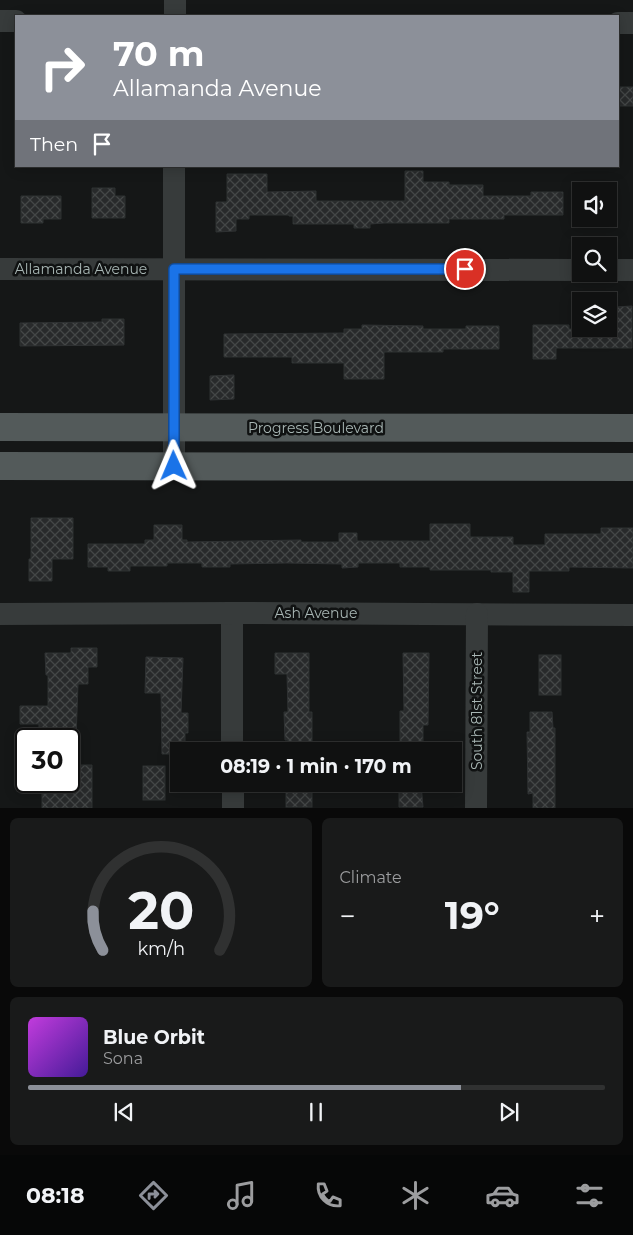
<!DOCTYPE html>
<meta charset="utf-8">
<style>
:root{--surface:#101111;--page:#191a1a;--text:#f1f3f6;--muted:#9c9d9f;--line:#303131;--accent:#8c9099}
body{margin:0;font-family:Montserrat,sans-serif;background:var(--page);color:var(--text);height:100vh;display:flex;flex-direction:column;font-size:19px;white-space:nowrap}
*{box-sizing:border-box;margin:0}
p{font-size:16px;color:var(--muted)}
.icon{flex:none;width:28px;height:28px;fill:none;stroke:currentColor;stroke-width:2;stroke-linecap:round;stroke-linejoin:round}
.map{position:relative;height:808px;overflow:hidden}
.panel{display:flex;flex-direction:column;gap:10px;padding:10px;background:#090909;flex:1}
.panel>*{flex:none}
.guide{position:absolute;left:15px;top:15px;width:604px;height:152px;border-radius:0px;box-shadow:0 2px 12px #0003,0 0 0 1px var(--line);background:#8c9099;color:#fff;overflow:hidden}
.buttons{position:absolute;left:572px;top:182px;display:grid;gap:10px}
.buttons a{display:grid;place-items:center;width:45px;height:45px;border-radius:0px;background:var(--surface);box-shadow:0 2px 12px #0003,0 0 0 1px var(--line);font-size:25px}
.speed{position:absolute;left:15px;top:728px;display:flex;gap:10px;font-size:25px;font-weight:700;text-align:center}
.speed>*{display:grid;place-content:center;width:65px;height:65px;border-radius:50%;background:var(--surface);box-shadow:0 2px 12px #0003,0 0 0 1px var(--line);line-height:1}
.speed .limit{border:2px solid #111;border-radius:8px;background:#fff;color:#111}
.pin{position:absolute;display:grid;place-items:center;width:42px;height:42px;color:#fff;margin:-21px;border:2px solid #fff;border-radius:50%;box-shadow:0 1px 5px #0007}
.me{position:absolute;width:55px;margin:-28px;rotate:359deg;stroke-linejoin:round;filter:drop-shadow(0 0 4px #0008)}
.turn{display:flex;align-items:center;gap:18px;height:105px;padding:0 15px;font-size:22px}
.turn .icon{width:65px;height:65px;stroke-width:2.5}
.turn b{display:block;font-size:35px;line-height:42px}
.then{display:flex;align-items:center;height:48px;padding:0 15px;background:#0003;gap:10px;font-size:19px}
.big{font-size:38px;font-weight:700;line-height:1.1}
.panel .widget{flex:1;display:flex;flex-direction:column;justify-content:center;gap:8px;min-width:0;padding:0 18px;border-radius:8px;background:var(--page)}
.panel .dial{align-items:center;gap:0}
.dial svg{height:130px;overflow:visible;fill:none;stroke:var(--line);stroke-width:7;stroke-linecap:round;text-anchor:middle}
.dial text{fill:var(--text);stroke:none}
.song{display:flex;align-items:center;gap:15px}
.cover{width:60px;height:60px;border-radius:8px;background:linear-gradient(135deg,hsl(290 70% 55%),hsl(260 70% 35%))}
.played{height:5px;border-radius:2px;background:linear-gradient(90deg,var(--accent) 75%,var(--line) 75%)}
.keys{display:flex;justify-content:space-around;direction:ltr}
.heat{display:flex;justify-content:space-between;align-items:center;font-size:28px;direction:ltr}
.panel .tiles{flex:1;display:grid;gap:10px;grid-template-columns:1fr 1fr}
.widget:last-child{grid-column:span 2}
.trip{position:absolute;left:170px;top:742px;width:292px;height:50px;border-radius:0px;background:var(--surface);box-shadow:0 2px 12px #0003,0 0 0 1px var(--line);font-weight:700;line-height:50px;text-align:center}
.tab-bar{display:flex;height:80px;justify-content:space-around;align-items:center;background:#060707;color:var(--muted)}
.tab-bar .icon{width:35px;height:35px}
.tab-bar .on{color:var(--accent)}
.tab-bar b{font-size:22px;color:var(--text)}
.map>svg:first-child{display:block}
.building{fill:url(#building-cross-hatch);stroke:#2f3233}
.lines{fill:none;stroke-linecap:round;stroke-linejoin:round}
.minor{stroke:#373b3b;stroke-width:22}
.major{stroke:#535a5a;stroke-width:28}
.route-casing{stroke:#114b97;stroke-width:12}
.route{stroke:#1a73e8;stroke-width:9}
.labels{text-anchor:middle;stroke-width:5;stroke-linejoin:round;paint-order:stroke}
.street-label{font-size:14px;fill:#a8b6b4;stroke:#101212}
</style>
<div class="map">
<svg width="633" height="808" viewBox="0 0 633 808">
<defs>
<pattern id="building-cross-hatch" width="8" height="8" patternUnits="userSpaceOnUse" patternTransform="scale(1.25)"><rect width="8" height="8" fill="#282a2b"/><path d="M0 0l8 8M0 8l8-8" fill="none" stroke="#444747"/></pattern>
</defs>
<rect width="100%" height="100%" fill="#151717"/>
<g class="building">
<rect x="618" y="87" width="15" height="19"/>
<polygon points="405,171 423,171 423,182 449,182 449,185 483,185 483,196 531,196 531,192 563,192 563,215 504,215 504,219 449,219 449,223 384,223 370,224 370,228 354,228 354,224 293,224 293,216 289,216 289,215 249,215 249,219 236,219 236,231 216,232 216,202 227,202 227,174 267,174 267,192 316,191 316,201 405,201"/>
<polygon points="92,188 115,188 115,196 125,196 125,218 92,218"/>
<polygon points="21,196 61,196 61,219 43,219 43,223 21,223"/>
<polygon points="632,306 632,348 556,348 556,359 533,359 533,325 569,325 569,329 609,329 609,323 615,323 615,307"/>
<polygon points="102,319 124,319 124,345 20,346 20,323 102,322"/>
<polygon points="362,325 423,326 423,329 466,329 466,326 499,326 499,349 443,349 443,352 384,352 384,379 344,379 344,363 292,363 292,357 224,357 224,334 344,333 344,329 362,329"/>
<polygon points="234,375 234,399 210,400 210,376"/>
<polygon points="31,518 73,518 73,559 52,559 52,581 29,581 29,559 31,559"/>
<polygon points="430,524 470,524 470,537 513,537 513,545 545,545 545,534 601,534 601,528 633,528 633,568 569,567 569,571 529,571 529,592 513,592 513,572 491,572 491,570 430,570 430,567 400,567 400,563 358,563 358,567 342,568 342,564 287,563 230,564 230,567 202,567 202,563 167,563 167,566 130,566 130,571 108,571 108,567 88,567 88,544 145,544 145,540 154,540 154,525 182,525 182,540 187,540 187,542 301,540 301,542 339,542 339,533 357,533 357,541 430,541"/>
<polygon points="71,648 97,648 97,667 88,667 88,684 78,684 76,739 42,739 42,735 39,735 39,724 20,724 20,706 48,706 48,675 46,675 45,653 71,653"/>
<polygon points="275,653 309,653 309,712 312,712 312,750 288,751 288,740 285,740 284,712 288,712 287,674 275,674"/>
<polygon points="403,653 429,653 428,725 423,725 423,751 400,751 400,711 404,711"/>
<rect x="539" y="655" width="22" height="40"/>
<polygon points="146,657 183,658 181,713 188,713 188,733 185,733 185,751 179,751 179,754 162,754 161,693 145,693"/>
<polygon points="530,712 552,712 553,728 555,728 555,808 533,808 533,793 528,794 527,732 530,732"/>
<polygon points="69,765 92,765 92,808 42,808 42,781 69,781"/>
<rect x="143" y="766" width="22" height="34"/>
<rect x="286" y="784" width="26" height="23"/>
<polygon points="399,784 421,784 423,807 399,807"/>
</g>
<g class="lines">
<g class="minor">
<polyline points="175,16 175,0"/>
<polyline points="0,21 16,21"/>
<polyline points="618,23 633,23"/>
<polyline points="0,269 581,270"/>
<polyline points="609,270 633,270"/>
<polyline points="174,466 174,166"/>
<polyline points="232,613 232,751"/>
<polyline points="0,614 232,613 633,615"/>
<polyline points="233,784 233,808"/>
<polyline points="476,808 477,614"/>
</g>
<g class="major">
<polyline points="0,427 633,428"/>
<polyline points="0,466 633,467"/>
</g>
</g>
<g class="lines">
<g class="route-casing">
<polyline id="route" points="174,466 174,269 465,269"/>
</g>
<use href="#route" class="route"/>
</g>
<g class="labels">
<g class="street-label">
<text x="81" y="274">Allamanda Avenue</text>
<text x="316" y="433">Progress Boulevard</text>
<text x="316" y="618">Ash Avenue</text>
<text transform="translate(477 711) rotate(-90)" y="5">South 81st Street</text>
</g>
</g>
</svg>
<div class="buttons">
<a><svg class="icon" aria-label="sound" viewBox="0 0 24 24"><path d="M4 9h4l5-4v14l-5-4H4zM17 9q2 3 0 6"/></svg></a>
<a><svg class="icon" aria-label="search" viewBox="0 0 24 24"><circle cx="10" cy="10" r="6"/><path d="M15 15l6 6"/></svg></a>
<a><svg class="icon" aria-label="layers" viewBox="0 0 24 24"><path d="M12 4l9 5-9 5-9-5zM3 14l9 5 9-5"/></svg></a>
</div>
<div class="speed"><div class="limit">30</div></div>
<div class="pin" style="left:465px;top:269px;background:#d93025"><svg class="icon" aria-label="arrive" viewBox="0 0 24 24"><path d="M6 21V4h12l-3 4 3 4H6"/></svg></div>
<svg class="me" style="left:174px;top:466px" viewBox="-20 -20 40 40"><path d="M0-17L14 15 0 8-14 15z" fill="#1a73e8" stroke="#fff" stroke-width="4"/></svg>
<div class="trip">08:19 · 1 min · 170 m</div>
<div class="guide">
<div class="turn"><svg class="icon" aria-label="right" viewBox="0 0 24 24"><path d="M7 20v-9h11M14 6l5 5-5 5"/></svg><div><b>70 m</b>Allamanda Avenue</div></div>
<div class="then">Then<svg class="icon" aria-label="arrive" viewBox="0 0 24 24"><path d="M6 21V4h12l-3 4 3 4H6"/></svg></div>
</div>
</div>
<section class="panel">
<div class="tiles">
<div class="widget dial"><svg viewBox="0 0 100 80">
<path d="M14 69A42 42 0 1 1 86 69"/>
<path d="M14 69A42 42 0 0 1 8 45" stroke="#8c9099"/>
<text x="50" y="56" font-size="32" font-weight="700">20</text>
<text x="50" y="72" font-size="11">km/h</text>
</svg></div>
<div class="widget"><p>Climate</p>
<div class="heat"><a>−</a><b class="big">19°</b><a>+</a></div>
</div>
<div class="widget">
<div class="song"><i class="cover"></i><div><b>Blue Orbit</b><p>Sona</p></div></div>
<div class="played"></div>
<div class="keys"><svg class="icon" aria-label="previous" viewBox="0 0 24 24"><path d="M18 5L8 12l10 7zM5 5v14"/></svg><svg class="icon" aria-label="pause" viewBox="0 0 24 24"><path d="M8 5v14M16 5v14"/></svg><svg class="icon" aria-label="next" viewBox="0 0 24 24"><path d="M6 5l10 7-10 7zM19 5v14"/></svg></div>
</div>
</div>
</section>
<nav class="tab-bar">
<b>08:18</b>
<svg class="icon on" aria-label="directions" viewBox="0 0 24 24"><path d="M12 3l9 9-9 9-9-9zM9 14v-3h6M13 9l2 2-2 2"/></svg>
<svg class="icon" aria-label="music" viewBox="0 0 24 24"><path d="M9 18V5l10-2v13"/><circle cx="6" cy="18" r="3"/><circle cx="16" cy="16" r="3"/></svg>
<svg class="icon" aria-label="phone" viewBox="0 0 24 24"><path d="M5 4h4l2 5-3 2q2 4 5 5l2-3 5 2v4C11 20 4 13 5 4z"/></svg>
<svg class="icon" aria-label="climate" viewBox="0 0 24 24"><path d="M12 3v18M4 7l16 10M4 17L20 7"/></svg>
<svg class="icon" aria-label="car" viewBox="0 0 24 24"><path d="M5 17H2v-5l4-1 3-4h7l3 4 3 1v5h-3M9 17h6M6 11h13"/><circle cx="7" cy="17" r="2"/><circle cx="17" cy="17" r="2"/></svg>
<svg class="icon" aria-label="filters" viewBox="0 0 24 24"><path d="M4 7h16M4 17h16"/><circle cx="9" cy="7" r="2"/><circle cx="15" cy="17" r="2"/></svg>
</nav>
